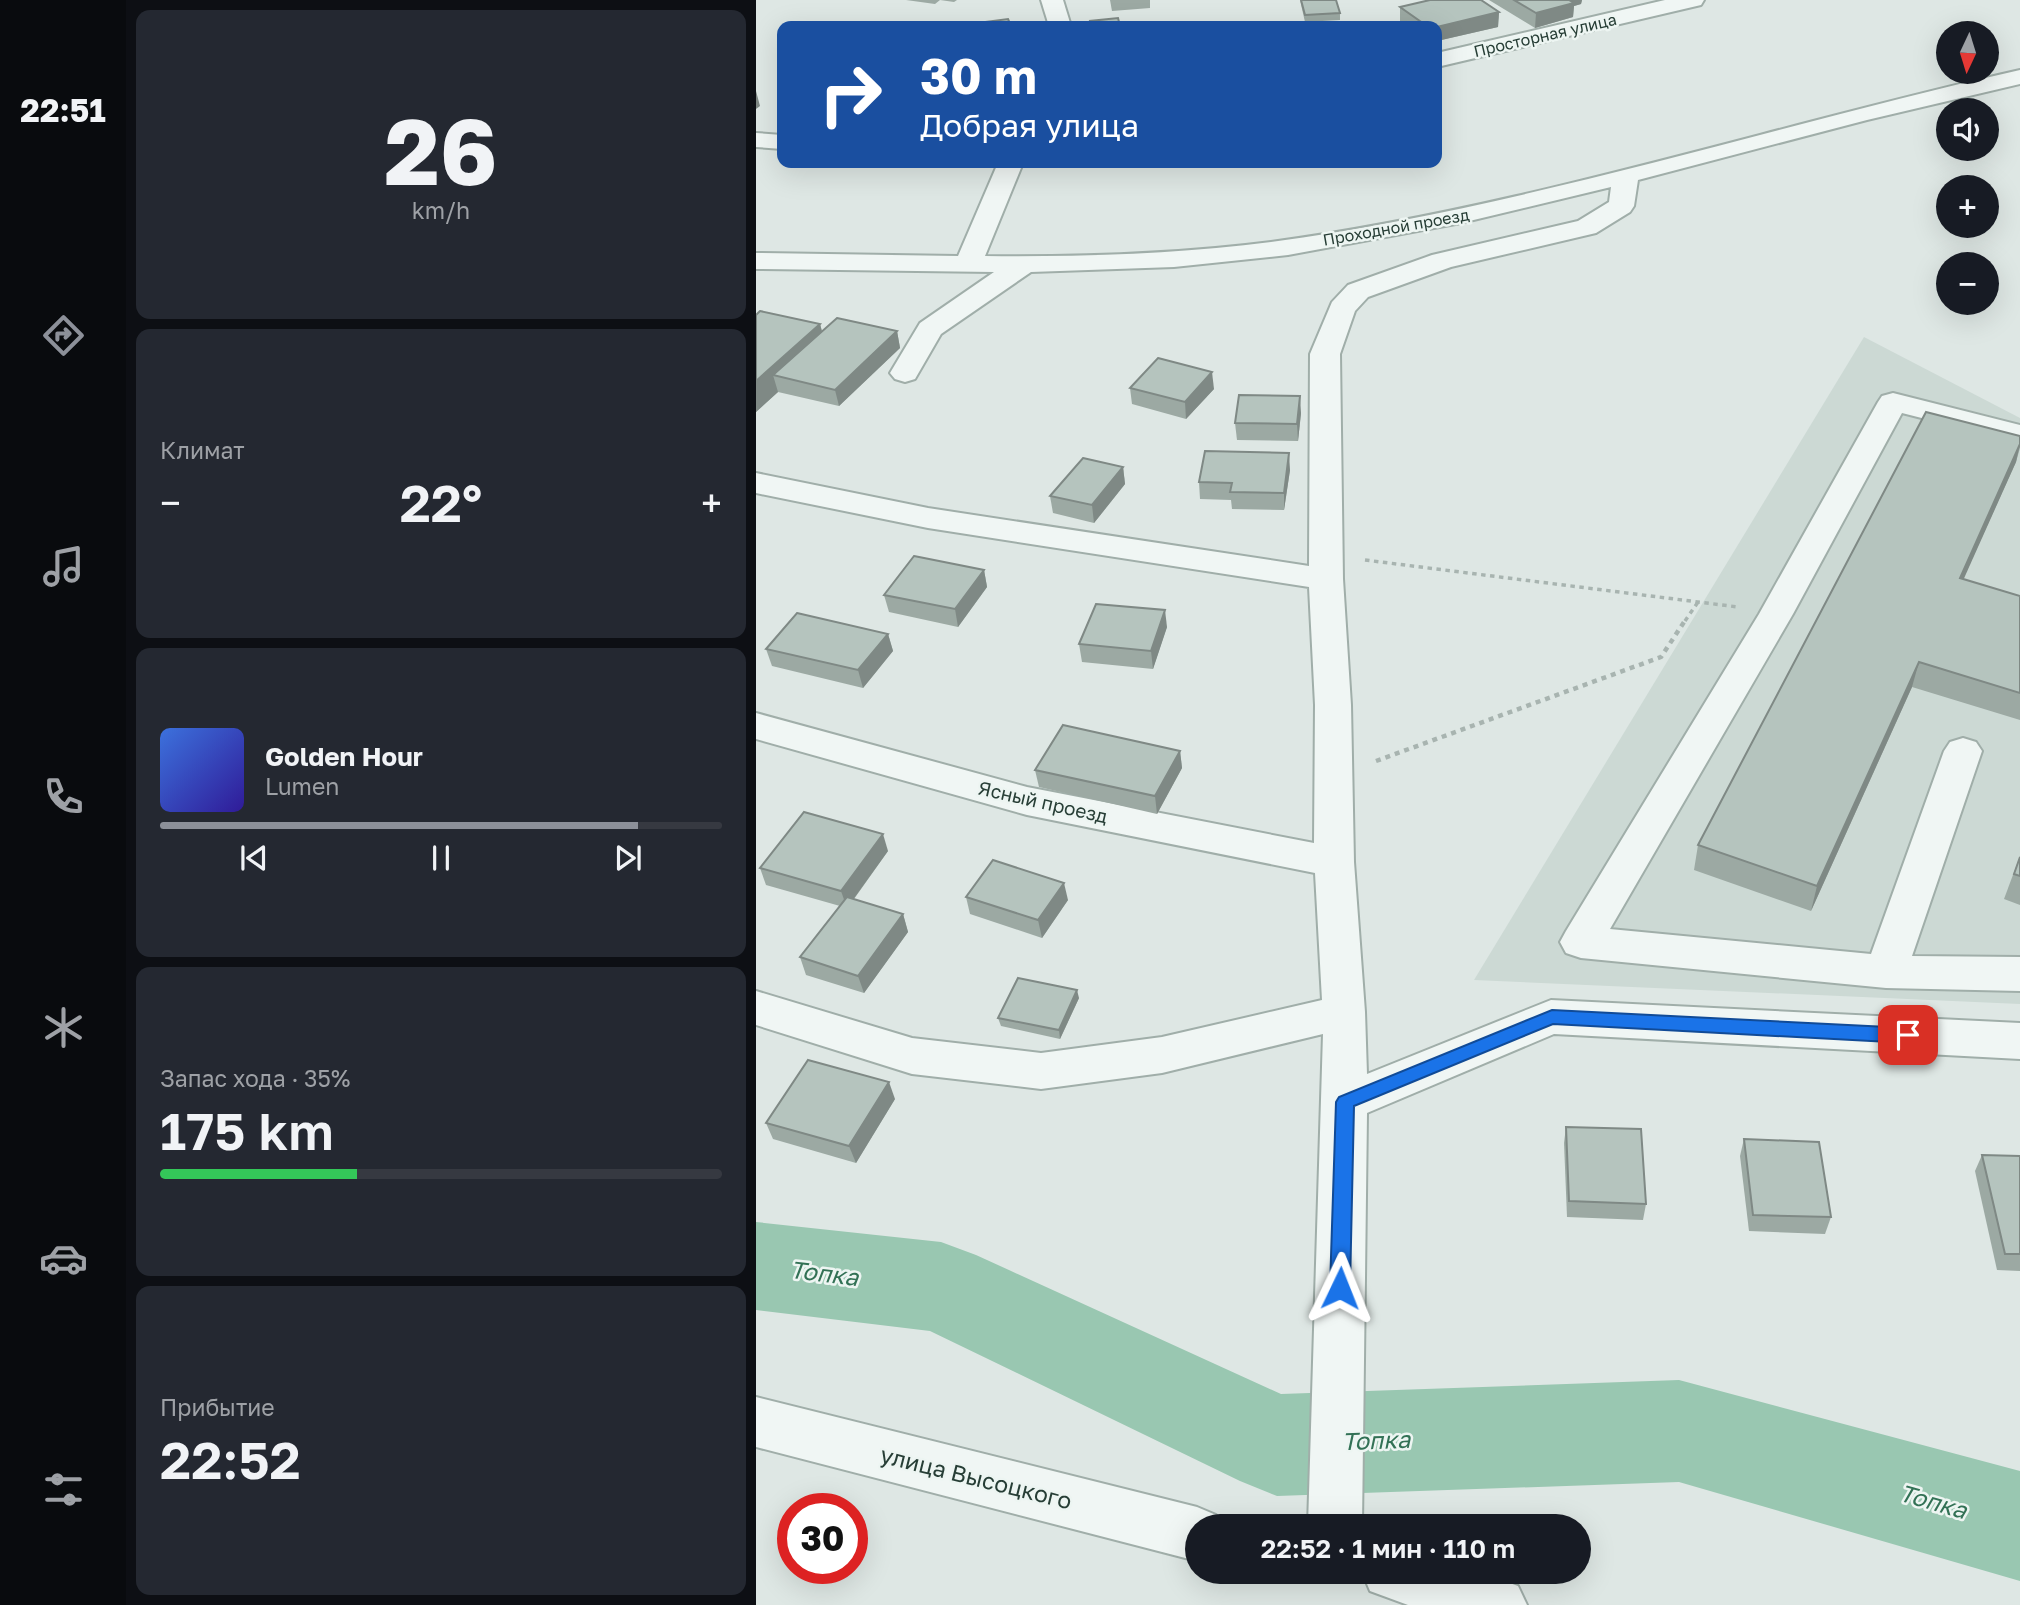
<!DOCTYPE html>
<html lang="ru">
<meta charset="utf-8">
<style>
:root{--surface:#171b24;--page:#242831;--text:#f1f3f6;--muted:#9ea1a6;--line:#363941;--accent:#8c9099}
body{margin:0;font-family:"Golos Text",sans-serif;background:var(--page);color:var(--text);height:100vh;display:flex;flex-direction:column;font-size:26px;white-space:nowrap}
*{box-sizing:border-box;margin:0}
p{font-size:23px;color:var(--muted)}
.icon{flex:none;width:38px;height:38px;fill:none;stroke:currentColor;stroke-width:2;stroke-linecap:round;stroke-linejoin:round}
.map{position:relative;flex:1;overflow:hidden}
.sheet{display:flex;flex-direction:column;gap:10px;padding:10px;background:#0d0f14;width:630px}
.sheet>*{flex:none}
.guide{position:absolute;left:21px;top:21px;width:665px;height:147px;border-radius:14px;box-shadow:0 7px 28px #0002;background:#1a4fa0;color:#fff;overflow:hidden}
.needle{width:46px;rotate:184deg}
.buttons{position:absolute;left:1180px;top:21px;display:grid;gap:14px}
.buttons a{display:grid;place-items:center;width:63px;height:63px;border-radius:50%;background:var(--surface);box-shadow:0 7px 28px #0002;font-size:35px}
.speed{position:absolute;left:21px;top:1493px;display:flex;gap:14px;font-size:35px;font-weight:700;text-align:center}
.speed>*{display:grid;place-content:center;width:91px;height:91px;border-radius:50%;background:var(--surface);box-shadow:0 7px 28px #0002;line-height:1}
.speed .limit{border:10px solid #d22;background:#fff;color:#111}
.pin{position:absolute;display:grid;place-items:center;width:60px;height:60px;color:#fff;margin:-30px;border-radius:14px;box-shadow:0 4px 10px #0006}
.me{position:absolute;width:77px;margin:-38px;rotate:2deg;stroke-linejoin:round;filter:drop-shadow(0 0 5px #0008)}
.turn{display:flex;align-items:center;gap:24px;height:147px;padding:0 28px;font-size:32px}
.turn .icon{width:91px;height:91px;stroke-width:2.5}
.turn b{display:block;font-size:49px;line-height:60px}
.big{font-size:52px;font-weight:600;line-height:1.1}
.sheet .tile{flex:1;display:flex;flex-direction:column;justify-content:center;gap:10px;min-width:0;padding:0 24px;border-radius:14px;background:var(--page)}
.sheet .dial{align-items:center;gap:0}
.dial b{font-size:91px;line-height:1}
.song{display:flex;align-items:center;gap:21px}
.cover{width:84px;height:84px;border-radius:10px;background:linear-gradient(135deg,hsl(220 70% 55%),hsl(250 70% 35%))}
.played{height:7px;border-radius:4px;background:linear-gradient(90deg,var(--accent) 85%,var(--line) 85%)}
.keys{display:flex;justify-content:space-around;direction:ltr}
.heat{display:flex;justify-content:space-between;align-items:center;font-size:38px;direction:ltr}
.charge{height:10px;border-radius:5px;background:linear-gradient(90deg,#34c759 35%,var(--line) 0)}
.trip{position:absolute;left:429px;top:1514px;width:406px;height:70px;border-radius:35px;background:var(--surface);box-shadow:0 7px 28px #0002;font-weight:600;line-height:70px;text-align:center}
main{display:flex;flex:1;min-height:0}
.tabs{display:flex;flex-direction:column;width:126px;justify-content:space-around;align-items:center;background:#090b0e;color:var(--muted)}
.tabs .icon{width:49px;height:49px}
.tabs .selected{color:var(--accent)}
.tabs b{font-size:32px;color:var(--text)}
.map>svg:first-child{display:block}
.built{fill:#ccd9d4}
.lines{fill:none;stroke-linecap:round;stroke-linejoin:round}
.river{fill:#99c7b1;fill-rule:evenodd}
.minor-casing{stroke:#a0aea9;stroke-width:4}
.path-far1{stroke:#a8b4b0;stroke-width:3.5;stroke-dasharray:4.5 4.5;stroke-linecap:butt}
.path{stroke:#a8b4b0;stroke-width:4.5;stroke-dasharray:5 5;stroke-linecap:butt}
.minor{fill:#f0f6f4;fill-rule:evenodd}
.wall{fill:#9ca9a3}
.shaded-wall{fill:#7f8985}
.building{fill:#b5c4be;stroke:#7f8985;stroke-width:2}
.route{fill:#1a73e8;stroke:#114b97;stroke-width:2}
.labels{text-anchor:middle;stroke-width:5;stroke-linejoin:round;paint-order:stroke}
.far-street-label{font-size:16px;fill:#273e36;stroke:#edf5f2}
.street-label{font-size:19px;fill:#273e36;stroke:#edf5f2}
.near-street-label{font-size:23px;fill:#273e36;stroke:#edf5f2}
.near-water-label{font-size:24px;font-style:italic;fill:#327155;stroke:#edf5f2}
</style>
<main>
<nav class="tabs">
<b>22:51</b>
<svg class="icon selected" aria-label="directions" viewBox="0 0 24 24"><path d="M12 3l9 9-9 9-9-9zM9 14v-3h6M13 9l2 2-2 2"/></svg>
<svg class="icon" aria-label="music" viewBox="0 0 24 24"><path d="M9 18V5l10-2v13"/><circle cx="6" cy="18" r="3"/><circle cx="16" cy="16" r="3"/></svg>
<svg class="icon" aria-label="phone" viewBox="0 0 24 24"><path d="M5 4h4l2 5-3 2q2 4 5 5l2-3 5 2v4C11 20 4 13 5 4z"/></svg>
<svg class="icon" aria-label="climate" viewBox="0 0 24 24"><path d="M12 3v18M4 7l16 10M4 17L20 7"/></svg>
<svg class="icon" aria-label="car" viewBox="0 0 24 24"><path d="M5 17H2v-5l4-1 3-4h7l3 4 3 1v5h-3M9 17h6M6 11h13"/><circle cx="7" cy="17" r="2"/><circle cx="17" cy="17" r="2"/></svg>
<svg class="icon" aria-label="filters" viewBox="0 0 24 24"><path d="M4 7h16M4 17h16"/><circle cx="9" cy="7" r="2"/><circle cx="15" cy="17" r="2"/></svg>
</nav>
<section class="sheet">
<div class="tile dial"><b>26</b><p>km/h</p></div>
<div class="tile"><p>Климат</p>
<div class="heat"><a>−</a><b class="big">22°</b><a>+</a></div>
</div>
<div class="tile">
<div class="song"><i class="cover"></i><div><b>Golden Hour</b><p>Lumen</p></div></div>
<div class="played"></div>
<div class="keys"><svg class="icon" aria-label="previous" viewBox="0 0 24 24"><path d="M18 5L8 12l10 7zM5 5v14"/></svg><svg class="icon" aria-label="pause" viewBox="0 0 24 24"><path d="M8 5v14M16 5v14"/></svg><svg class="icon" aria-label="next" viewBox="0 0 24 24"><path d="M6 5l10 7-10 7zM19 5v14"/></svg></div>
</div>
<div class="tile"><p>Запас хода · 35%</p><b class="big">175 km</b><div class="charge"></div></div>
<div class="tile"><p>Прибытие</p><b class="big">22:52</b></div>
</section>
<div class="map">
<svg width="1264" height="1605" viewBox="0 0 1264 1605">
<rect width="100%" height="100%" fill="#dee7e4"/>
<polygon class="built" points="1108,337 1264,418 1264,1004 718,980"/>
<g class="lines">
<polygon class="river" points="0,1222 185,1242 220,1255 525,1394 923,1380 1264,1471 1264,1581 923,1482 521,1496 484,1481 174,1331 0,1310"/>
<g class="minor-casing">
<g id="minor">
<polygon points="285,0 307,0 315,26 293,26"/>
<polygon points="909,0 948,0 945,5 681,67 681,53"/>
<path d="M1264,70v14l-153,36 -229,60 -4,26 -4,6 -34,21 -145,34 -83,30 -13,14 -15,43 3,225 8,126 3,157 11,150 2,62 184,-74 469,23v36l-466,-25 -187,79 -5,413h-54l15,-492 -161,39 -121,16 -129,-15 -156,-49v-34l156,47 129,15 121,-16 160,-37 -7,-127 -288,-58 -271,-76v-26l271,74 287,56 1,-138 -6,-118 -381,-59 -172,-35v-20l172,35 381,58 1,-212 22,-52 16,-17 84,-30 146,-34 31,-19 2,-15 -150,36 -173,32 -114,12 -143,5 -90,62 -26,45 -10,3 -10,-3 -5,-6 30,-50 74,-51 -238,-3v-16l202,3 40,-93h25l-38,93c95,1 192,-2 286,-14 253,-34 500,-116 749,-172z"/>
<polygon points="0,133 26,135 26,149 0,147"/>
<polygon points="1137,393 1264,425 1264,443 1146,413 1037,614 854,929 1115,954 1188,751 1194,742 1207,738 1220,742 1226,751 1156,956 1264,957 1264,991 1130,988 825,958 810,953 804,942 810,931 1003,614 1122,402 1126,396"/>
<polygon points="0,1397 441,1507 460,1515 465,1526 441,1526 441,1561 0,1447"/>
<polygon points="606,1572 723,1572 762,1586 771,1605 652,1605 614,1591"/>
</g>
</g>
<g class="path-far1">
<polyline points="609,560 982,607"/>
<polyline points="929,621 942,602"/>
</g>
<polyline class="path" points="620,761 905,657 930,619"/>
<use href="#minor" class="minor"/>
</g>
<g class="wall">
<polygon points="150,0 201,0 198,2 184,0 179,4"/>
<polygon points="354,0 394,0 394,8 356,11"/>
<polygon points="544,0 580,0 584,13 584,20 549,22"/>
<polygon points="733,0 826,0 825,4 818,6 817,17 779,28"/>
<polygon points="644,7 743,12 742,27 681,41 681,26 651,26 644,21"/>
<polygon points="0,315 64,324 66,331 141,331 144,348 83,406 22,392 0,412"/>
<polygon points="374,388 458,389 430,419 376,404"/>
<polygon points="545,413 542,441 481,440 479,423"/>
<polygon points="1264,436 1264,448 1260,462 1207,579 1264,596 1264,720 1156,687 1055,911 938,870 942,845"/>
<polygon points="367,467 369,484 338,523 297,513 294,496"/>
<polygon points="534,470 528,510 476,509 475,500 444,499 443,482"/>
<polygon points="228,570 231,587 202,627 133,612 128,595"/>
<polygon points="411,627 397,669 326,662 323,644"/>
<polygon points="132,634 137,651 107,688 16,666 10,649"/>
<polygon points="424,751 426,768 401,814 283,787 279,770"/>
<polygon points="132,851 98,899 147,914 152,932 108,993 50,975 44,957 84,906 10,885 4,868"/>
<polygon points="1264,856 1264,905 1248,899"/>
<polygon points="210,897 312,900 286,938 214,914"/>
<polygon points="323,998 304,1039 245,1026 242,1018"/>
<polygon points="139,1099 100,1163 17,1139 10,1123"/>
<polygon points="810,1127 890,1204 887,1220 811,1217 808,1143"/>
<polygon points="988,1139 1075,1217 1069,1234 993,1231 984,1156"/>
<polygon points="1226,1155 1264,1156 1264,1271 1241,1270 1219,1171"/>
</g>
<g class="shaded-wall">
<polygon points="804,0 826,0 825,4 818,6 817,17 779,28 780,13"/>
<polygon points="743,12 742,27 681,41 681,27"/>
<polygon points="0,91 4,106 0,109"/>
<polygon points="64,324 70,348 17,375 22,392 0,412 0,381"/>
<polygon points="141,331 144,348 83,406 79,390"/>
<polygon points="456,372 458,389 430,419 429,402"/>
<polygon points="544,396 545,413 542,441 541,424"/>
<polygon points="1264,444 1260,462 1197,603 1204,578"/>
<polygon points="533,453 534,470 528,510 528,493"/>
<polygon points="367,467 369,484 338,523 336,505"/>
<polygon points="228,570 231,587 202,627 199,609"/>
<polygon points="409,610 411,627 397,669 395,651"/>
<polygon points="132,634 137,651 107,688 102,670"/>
<polygon points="1163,662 1156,687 1055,911 1061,886"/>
<polygon points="424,751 426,768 401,814 399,796"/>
<polygon points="127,834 132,851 91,908 85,891"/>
<polygon points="308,883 312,900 286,938 282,920"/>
<polygon points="147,914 152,932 108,993 102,976"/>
<polygon points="321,990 323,998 304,1039 303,1030"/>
<polygon points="133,1082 139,1099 100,1163 93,1146"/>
</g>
<g class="building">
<polygon points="545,0 580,0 584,13 549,15"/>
<polygon points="674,0 725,0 743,12 681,27 671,26 644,7"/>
<polygon points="758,0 813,0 818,3 780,13"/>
<polygon points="362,18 364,26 335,26 334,21"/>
<polygon points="252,19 255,26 198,26"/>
<polygon points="4,311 64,324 0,381 0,315"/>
<polygon points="81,318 141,331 79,390 17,375"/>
<polygon points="402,358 456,372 429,402 374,388"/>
<polygon points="483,395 544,396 541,424 479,423"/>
<polygon points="1170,412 1264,436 1264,444 1204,578 1264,596 1264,693 1163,662 1061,886 942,845"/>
<polygon points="449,451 533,453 528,493 474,492 476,483 443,482"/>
<polygon points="327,458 367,467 336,505 294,496"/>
<polygon points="158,556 228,570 199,609 128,595"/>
<polygon points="340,604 409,610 395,651 323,644"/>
<polygon points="41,613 132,634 102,670 10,649"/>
<polygon points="307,725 424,751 399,796 279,770"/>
<polygon points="48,812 127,834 85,891 4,868"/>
<polygon points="1264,857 1264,876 1258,874"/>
<polygon points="237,860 308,883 282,920 210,897"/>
<polygon points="91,897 147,914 102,976 44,957"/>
<polygon points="262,978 321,990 303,1030 242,1018"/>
<polygon points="52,1060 133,1082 93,1146 10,1123"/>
<polygon points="810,1127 885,1129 890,1204 813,1201"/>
<polygon points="988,1139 1063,1142 1075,1217 997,1215"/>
<polygon points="1226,1155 1264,1156 1264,1254 1249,1254"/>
</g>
<polygon class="route" points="796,1010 1152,1028 1159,1030 1161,1035 1159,1041 1152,1043 797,1024 598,1106 594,1288 591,1295 584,1297 577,1295 574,1288 580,1102 583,1097"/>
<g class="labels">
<g class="far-street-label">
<text transform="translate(789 35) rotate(-13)" y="6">Просторная улица</text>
<text transform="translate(640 227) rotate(-10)" y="6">Проходной проезд</text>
</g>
<g class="street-label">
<text transform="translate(287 802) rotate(13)" y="7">Ясный проезд</text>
</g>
<g class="near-street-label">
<text transform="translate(220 1478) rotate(14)" y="8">улица Высоцкого</text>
</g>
<g class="near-water-label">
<text transform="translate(68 1274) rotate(7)" y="8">Топка</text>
<text transform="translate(620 1441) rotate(-2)" y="8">Топка</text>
<text transform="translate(1177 1502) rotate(16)" y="8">Топка</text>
</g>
</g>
</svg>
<div class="buttons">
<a><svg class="needle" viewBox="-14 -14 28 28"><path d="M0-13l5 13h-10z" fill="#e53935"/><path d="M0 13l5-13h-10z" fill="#9ea1a6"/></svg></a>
<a><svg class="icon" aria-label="sound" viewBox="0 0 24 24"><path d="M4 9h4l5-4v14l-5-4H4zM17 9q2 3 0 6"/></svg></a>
<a>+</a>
<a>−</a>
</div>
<div class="speed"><div class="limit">30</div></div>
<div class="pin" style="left:1152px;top:1035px;background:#d93025"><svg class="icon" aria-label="arrive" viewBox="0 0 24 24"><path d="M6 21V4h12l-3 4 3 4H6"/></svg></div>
<svg class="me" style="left:584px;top:1288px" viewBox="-20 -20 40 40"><path d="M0-17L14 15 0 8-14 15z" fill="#1a73e8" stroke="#fff" stroke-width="4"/></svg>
<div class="trip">22:52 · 1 мин · 110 m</div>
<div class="guide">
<div class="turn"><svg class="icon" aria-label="right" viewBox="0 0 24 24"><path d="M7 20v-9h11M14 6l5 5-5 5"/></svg><div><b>30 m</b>Добрая улица</div></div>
</div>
</div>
</main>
